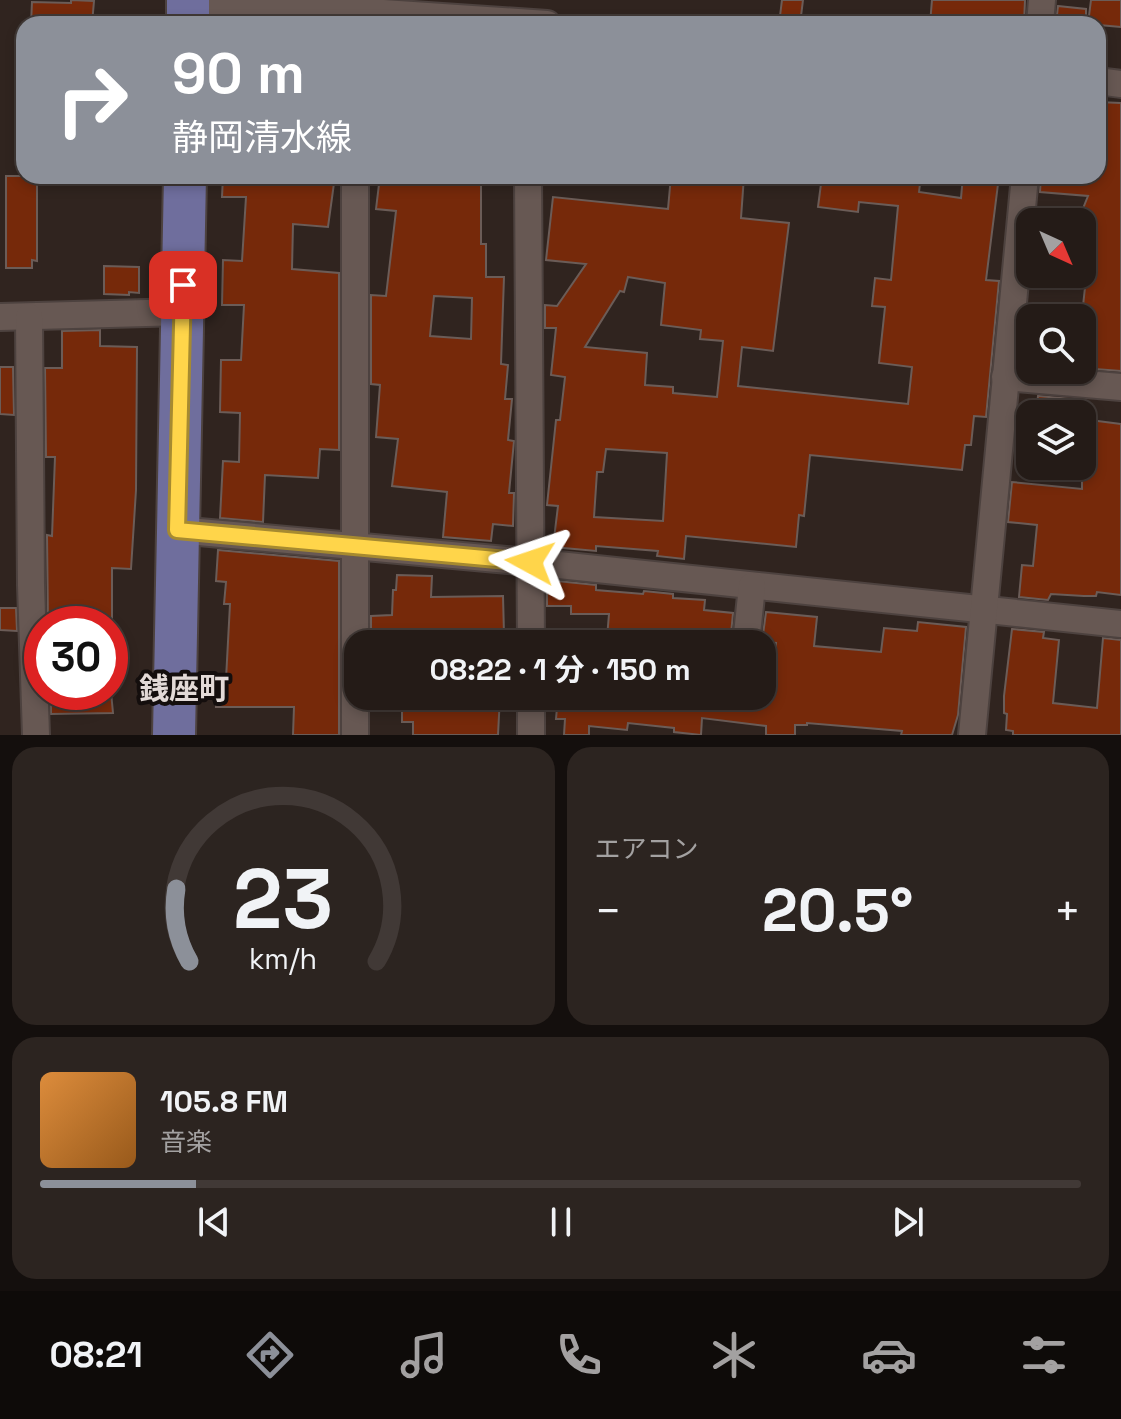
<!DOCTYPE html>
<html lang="ja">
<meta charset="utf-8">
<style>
:root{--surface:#241b17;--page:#2c2420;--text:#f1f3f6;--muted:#a3a1a1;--line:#413936;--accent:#8c9099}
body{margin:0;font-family:"Space Grotesk","Noto Sans JP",sans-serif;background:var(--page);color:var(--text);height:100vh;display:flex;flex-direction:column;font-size:30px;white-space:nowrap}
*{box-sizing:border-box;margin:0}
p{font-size:26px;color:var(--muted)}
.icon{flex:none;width:44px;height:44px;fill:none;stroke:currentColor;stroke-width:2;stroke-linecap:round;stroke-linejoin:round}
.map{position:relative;height:735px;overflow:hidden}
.sheet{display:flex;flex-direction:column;gap:12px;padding:12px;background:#140f0d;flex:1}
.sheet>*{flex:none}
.banner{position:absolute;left:16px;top:16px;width:1090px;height:168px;border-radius:24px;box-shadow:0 4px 12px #0003,0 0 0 2px var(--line);background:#8c9099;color:#fff;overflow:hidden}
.needle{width:52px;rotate:136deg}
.tools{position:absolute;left:1016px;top:208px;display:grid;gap:16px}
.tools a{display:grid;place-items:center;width:80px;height:80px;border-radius:16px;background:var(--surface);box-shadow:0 4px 12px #0003,0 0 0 2px var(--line);font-size:40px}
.speed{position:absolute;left:24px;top:606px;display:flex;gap:16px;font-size:40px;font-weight:700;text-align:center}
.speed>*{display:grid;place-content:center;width:104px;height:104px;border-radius:50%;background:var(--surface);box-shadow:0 4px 12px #0003,0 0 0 2px var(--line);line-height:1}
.speed .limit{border:12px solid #d22;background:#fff;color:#111}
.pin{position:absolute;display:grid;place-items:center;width:68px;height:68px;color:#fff;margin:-34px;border-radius:16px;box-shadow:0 4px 12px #0006}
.me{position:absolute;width:88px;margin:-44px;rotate:275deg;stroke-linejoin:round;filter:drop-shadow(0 0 6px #0008)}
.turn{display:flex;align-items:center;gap:28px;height:168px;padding:0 24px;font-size:36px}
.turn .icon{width:104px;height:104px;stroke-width:2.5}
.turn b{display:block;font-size:56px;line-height:68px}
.big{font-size:60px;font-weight:700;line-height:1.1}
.sheet .tile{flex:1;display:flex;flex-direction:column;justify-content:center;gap:12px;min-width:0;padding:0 28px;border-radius:24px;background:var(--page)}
.sheet .dial{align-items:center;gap:0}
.dial svg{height:208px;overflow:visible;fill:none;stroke:var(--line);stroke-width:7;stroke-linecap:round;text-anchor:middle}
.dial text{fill:var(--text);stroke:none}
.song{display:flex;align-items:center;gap:24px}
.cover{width:96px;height:96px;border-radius:12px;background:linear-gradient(135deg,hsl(30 70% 55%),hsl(30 70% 35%))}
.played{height:8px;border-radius:4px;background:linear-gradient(90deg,var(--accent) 15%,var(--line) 15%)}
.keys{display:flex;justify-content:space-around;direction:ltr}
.heat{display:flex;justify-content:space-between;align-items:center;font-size:44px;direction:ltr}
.sheet .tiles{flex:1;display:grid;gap:12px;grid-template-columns:1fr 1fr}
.tile:last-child{grid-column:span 2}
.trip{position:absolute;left:344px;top:630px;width:432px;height:80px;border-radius:24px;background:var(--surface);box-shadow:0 4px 12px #0003,0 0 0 2px var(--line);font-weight:700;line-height:80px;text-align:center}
.dock{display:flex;height:128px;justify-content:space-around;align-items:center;background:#0e0b09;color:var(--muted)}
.dock .icon{width:56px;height:56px}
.dock .selected{color:var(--accent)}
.dock b{font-size:36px;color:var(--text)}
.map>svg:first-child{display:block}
.building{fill:#76290a;stroke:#6b5c57;stroke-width:2;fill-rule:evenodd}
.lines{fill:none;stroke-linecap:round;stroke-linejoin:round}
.street-casing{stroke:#4d423f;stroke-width:30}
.primary-casing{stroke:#4d423f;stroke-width:46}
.street{stroke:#675853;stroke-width:26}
.primary{stroke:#6f6e9d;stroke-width:42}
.route-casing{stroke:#a68a30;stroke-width:20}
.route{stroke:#ffd54a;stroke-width:14}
.labels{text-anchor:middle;stroke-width:8;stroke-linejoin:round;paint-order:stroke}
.quarter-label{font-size:30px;font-weight:bold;fill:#e3dad7;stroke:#140e0d}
</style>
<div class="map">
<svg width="1121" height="735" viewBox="0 0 1121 735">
<rect width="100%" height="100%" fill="#30241f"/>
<g class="building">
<polygon points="71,0 94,1 92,24 31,24 32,2 71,3"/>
<polygon points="782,0 803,0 800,24 779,24"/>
<polygon points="932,0 1025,0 1024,24 930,24"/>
<polygon points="1091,0 1121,0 1121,27 1088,24"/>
<polygon points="1058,6 1086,9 1086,24 1056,24"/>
<polygon points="1098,102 1121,103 1121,371 1082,368 1082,315 1089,251 1082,251 1082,211 1088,196 1040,192 1041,176 1098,176"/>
<polygon points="6,176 37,176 37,261 32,260 32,268 6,268"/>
<polygon points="223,176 335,176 328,227 293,224 292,269 339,273 339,450 320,449 318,478 265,475 263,522 220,518 223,461 239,462 240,413 220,412 221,360 241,360 244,305 222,305 223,260 242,261 246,197 222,197"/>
<path d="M380,176h101v68h5v33h18l-3,87 7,1 -3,34h7l-4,41 6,1 -5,52h5l-1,33 -20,-2 -2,17 -48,-4 4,-45 -55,-6 6,-47 -22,-2 4,-52 -9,-1v-89l15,1 10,-85 -20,-2zM434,296l38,2 -1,41 -41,-3z"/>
<path d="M671,176h73l-3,42 48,5 -16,128 -31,-4 -4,39 170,18 4,-37 -33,-4 6,-56 -13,-1 3,-28 16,2 7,-74 -39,-4 -1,10 -40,-5 4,-31h99l-2,16 42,6 2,-22h36l-13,104 13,1 -13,136 -12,-1 -3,29h-6l-3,25 -152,-15 -6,61 -5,-1 -3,32 -110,-11 -2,23 -27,-3 1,-5 -62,-5v5l-43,-4 5,-41 -11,-1 9,-85h4l5,-43 -14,-2 5,-47h-11v-23l12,1 29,-42 -40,-4 7,-63 115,12zM628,277l37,6 -4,42 40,5 -1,9 23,2 -6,56 -44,-4v-6l-28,-2 2,-32 -62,-6 35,-56 4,1zM606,449l61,4 -4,68 -69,-4 3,-45h6z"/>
<polygon points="104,266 139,267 139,293 129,292 129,295 104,294"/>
<polygon points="100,330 100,346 137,347 136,490 131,569 112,568 112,624 48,624 47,535 52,536 55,457 46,457 45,368 62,368 62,331"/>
<polygon points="0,367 13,367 14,415 0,414"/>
<polygon points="1038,396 1070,399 1069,414 1036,414"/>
<polygon points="1082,419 1121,424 1121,595 1097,592 1096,596 1084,596 1051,594 1048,600 1019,597 1022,565 1033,566 1037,525 1008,522 1012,482 1082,489"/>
<polygon points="218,550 339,561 339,735 293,735 294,707 216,707 217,679 226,679 230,604 224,604 226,582 216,581"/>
<polygon points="397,575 432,576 431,597 503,596 504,634 430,633 429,640 371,639 371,616 392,615 393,590 396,590"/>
<polygon points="547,580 596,585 596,590 643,594 644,591 673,594 673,598 705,600 704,610 733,613 730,644 682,644 607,638 609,614 571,614 571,606 547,606"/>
<polygon points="0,608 16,608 17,631 0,630"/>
<polygon points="766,612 817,617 814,646 881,652 884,628 917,631 918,622 966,627 958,715 952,735 901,735 902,731 807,723 807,725 795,725 795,735 766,735 766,726 702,718 701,735 674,732 674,728 628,723 627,730 589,726 589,735 564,735 565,719 556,719 558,696 770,696 776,643 762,642"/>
<polygon points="1012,629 1044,632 1043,638 1059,640 1053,703 1097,708 1103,638 1121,640 1121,735 1013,735 1013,731 1006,730 1007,714 1004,713 1004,696"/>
<polygon points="51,692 111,692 113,713 51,714"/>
<polygon points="402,696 500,696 498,735 413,735 413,722 402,722"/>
</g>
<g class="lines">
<g class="street-casing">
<g id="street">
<polyline points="190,0 547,24"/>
<polyline points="1040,24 1042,0"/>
<polyline points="1098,81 1121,84"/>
<polyline points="528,176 531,644"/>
<polyline points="0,317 183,312"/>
<polyline points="29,317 31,585 36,735"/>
<polyline points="1005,377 1121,387"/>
<polyline points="177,530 530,562 1121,624"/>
<polyline points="746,644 752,586"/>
<polyline points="531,696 531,735"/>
<polyline points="355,735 355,176"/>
<polyline points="972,735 1025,176"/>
</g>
</g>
<g class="primary-casing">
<g id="primary">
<polyline points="188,24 188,0"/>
<polyline points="174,735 185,176"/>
</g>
</g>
<use href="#street" class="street"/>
<use href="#primary" class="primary"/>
</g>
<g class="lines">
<g class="route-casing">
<polyline id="route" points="183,285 177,530 530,562"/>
</g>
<use href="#route" class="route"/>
</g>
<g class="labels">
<g class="quarter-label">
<text x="184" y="699">銭座町</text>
</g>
</g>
</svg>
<div class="tools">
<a><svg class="needle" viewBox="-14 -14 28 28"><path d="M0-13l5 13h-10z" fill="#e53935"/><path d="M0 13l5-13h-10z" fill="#a3a1a1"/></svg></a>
<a><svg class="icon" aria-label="search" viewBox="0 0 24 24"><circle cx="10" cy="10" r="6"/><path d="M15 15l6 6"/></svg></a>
<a><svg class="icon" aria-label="layers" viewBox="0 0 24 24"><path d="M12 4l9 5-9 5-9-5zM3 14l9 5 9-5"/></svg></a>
</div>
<div class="speed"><div class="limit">30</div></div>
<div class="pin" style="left:183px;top:285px;background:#d93025"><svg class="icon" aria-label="arrive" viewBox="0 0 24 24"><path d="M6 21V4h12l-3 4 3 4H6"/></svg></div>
<svg class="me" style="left:530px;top:562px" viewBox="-20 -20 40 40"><path d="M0-17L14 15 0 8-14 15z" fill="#ffd54a" stroke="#fff" stroke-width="4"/></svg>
<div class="trip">08:22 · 1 分 · 150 m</div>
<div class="banner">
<div class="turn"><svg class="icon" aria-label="right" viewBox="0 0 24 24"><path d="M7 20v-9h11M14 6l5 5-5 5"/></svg><div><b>90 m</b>静岡清水線</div></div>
</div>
</div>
<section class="sheet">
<div class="tiles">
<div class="tile dial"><svg viewBox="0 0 100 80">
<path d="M14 69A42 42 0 1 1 86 69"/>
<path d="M14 69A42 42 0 0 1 9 41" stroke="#8c9099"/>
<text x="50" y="56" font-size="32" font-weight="700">23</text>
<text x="50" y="72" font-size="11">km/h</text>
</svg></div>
<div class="tile"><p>エアコン</p>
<div class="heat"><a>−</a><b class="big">20.5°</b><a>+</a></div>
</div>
<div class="tile">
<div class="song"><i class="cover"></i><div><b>105.8 FM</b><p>音楽</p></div></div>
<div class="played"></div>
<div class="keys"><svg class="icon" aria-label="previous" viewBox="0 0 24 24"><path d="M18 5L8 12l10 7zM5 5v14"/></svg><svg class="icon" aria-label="pause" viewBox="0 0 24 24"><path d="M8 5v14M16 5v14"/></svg><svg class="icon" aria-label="next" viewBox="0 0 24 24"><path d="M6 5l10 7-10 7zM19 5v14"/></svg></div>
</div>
</div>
</section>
<nav class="dock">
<b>08:21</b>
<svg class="icon selected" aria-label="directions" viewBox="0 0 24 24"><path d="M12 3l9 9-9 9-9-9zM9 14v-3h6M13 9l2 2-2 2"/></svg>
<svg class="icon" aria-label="music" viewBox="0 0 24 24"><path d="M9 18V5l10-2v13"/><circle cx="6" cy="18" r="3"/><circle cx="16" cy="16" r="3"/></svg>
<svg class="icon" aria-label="phone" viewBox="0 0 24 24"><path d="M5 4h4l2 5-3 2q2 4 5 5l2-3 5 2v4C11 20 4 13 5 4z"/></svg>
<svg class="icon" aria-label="climate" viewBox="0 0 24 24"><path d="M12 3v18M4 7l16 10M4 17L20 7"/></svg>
<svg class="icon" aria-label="car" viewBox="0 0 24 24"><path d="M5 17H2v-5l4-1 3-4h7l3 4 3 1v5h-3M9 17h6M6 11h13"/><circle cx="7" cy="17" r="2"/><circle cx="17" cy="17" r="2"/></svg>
<svg class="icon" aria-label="filters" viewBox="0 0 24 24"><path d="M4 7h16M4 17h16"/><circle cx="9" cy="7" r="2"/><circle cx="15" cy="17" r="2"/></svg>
</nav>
